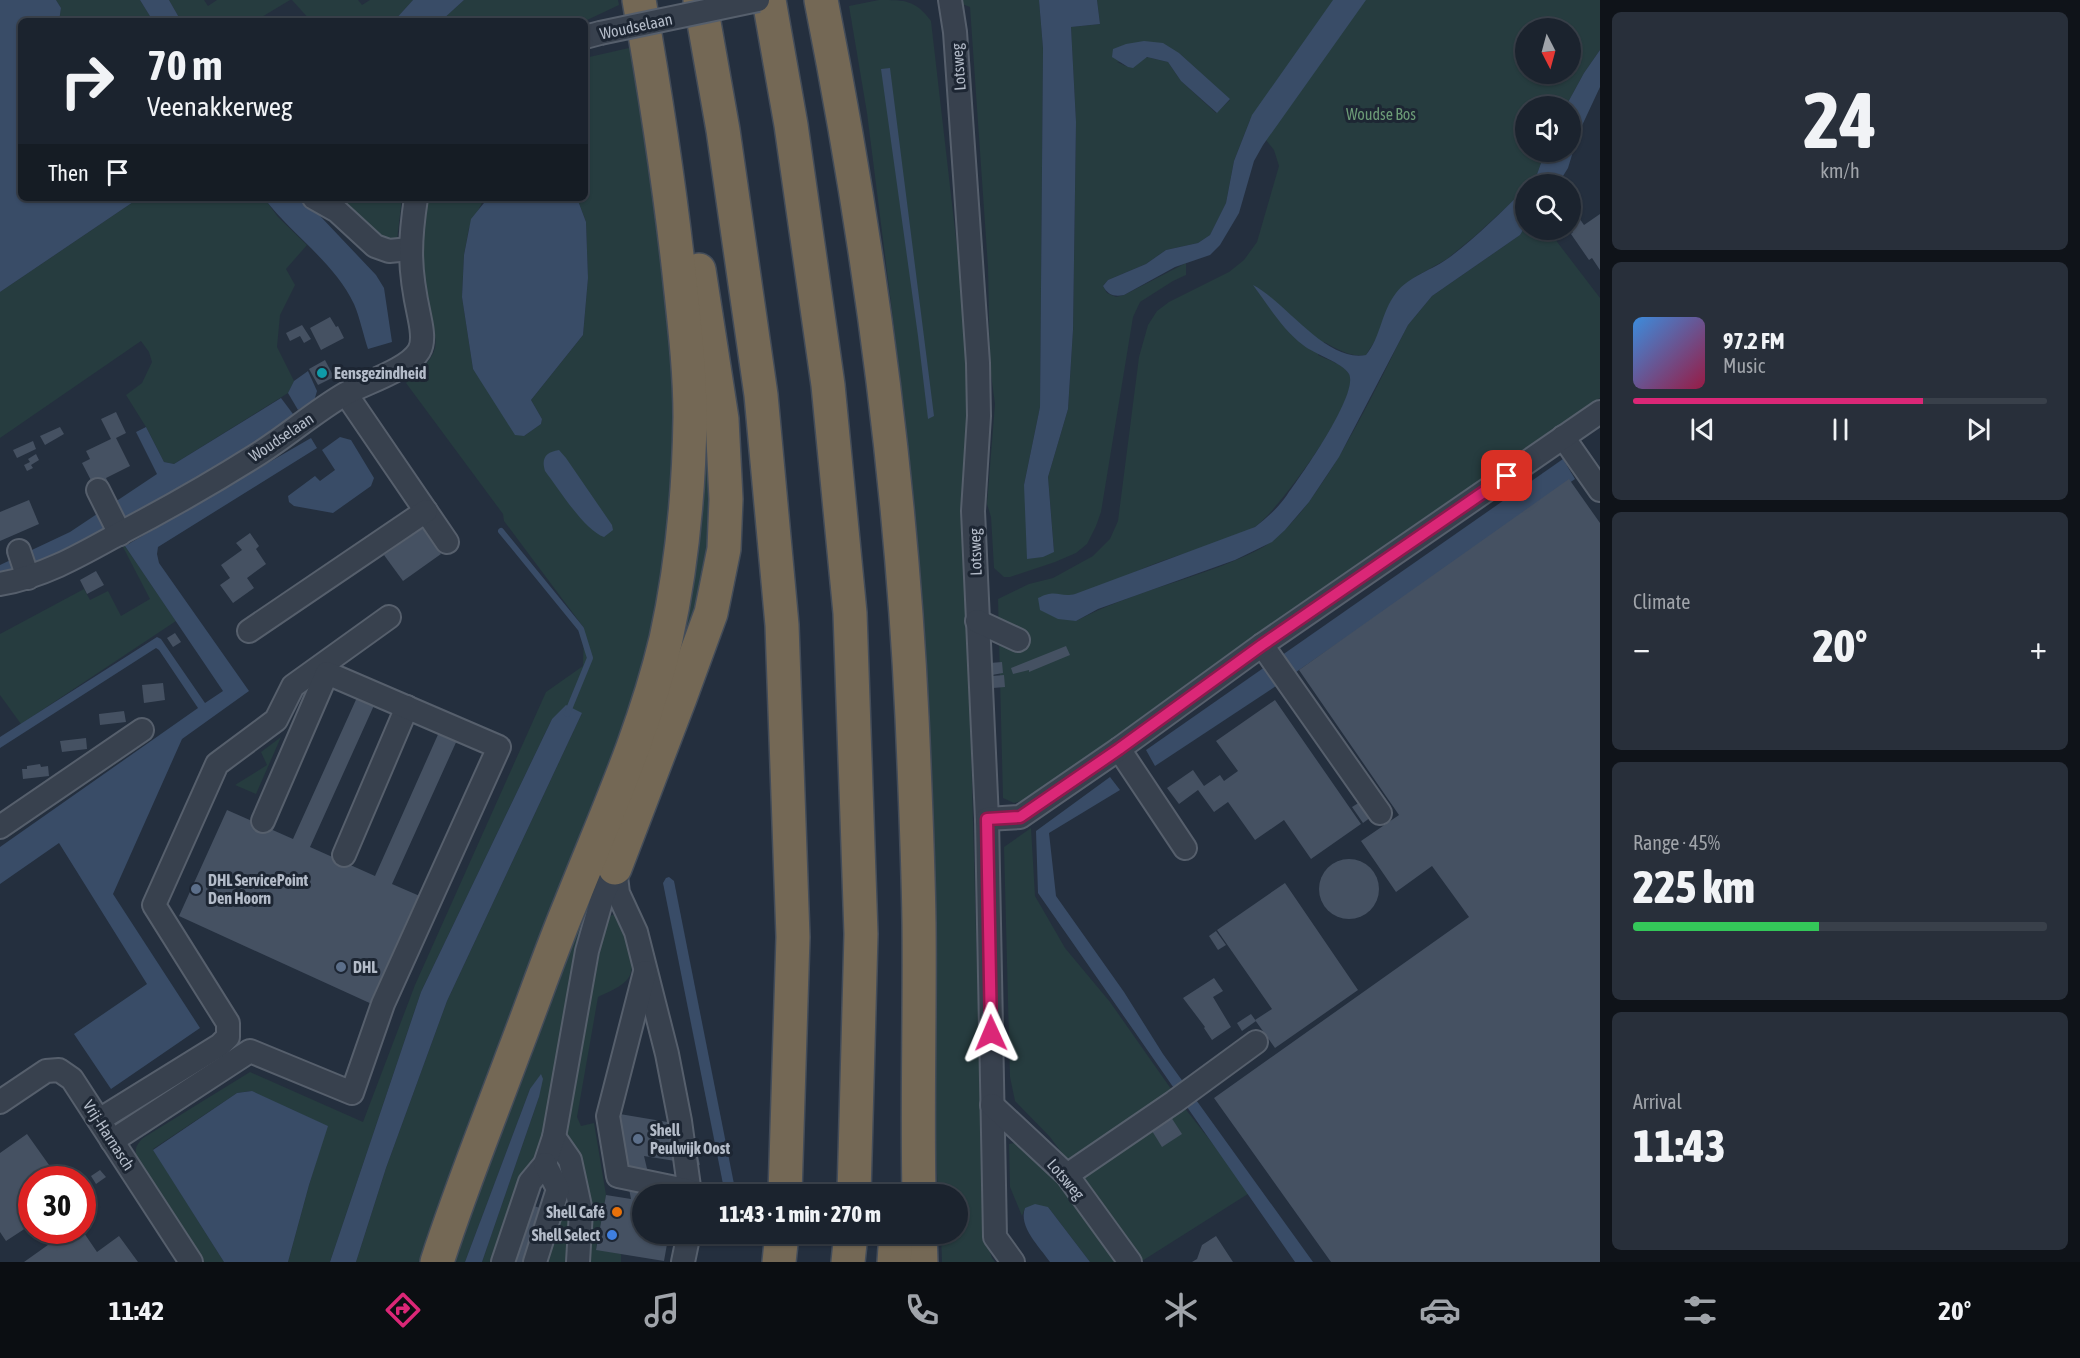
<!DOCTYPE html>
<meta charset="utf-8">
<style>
:root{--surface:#1b232e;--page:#282f3a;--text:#f1f3f6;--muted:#a0a4aa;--line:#39404a;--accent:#db2777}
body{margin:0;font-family:"Asap Condensed",sans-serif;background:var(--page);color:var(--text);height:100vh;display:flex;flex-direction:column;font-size:22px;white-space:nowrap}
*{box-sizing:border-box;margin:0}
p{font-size:20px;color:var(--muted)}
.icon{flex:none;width:33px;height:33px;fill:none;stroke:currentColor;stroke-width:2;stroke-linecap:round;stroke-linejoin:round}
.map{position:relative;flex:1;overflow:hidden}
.drawer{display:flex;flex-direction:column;gap:12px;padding:12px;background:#0f1319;width:480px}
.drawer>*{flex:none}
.hud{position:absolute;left:18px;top:18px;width:570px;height:183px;border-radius:9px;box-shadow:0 2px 4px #0004,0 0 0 2px var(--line);background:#1b232e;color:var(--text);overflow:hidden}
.needle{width:39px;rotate:174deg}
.controls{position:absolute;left:1515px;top:18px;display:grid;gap:12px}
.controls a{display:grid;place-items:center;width:66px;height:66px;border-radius:50%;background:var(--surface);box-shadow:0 2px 4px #0004,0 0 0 2px var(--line);font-size:30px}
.speed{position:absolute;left:18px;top:1166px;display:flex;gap:12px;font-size:30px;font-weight:700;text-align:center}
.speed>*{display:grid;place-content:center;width:78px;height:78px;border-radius:50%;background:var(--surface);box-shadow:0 2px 4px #0004,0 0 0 2px var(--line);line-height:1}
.speed .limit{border:9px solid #d22;background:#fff;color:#111}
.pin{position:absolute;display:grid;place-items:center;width:51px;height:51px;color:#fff;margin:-26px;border-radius:12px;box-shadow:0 3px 9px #0006}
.me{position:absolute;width:66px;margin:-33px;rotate:359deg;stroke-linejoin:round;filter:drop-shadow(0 0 4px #0008)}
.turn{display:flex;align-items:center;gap:21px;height:126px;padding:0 30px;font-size:27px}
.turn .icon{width:78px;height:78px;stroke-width:2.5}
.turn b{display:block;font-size:42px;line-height:51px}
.then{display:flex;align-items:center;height:57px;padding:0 30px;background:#0003;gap:12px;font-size:22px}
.big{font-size:45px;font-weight:800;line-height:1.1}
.drawer .tile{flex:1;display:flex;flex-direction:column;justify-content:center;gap:9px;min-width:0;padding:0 21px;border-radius:9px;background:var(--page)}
.drawer .dial{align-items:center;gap:0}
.dial b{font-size:78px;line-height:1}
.song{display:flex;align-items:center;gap:18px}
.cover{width:72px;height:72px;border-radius:9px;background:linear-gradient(135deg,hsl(210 70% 55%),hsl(340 70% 35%))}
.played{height:6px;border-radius:3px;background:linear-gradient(90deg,var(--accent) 70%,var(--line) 70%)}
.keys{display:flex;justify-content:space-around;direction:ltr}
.heat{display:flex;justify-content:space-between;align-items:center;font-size:33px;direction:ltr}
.charge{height:9px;border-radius:4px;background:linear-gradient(90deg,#34c759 45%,var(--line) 0)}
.trip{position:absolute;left:632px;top:1184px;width:336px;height:60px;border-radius:30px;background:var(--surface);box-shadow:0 2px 4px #0004,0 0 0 2px var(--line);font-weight:800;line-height:60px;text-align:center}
.tabs{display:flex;height:96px;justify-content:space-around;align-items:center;background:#0b0e12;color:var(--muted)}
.tabs .icon{width:42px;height:42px}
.tabs .current{color:var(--accent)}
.tabs b{font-size:27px;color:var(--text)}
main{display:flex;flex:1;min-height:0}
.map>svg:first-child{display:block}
.green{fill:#263c3f;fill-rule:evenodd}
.water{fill:#394c67}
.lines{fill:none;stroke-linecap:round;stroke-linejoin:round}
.stream{stroke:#394c67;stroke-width:6}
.building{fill:#455162}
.minor-casing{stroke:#565f6c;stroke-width:26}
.highway-casing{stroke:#434c59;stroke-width:36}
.minor{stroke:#38414e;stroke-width:22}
.highway{stroke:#746855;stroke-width:33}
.minor-bridge-casing{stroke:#565f6c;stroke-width:26;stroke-linecap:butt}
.minor-bridge{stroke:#38414e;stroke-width:22}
.route-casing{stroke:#8e194d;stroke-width:15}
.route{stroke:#db2777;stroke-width:10}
.culture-dot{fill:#0f9aa8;stroke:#1d2633;stroke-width:2}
.service-dot{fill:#5c6f8a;stroke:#1d2633;stroke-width:2}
.food-dot{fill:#e8710a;stroke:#1d2633;stroke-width:2}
.shop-dot{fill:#3f7fe0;stroke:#1d2633;stroke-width:2}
.labels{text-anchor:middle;stroke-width:6;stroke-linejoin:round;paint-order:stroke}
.street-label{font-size:16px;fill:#b4bcc9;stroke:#1d2633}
.park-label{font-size:16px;fill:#6b9a76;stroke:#1d2633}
.poi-label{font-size:16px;font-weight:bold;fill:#b4bcc9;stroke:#1d2633;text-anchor:start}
</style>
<main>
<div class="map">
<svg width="1600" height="1262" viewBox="0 0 1600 1262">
<rect width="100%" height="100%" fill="#242f3e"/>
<g class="green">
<polygon points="56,0 140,0 153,21 59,21 61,8"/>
<polygon points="169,0 204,0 208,6 217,0 290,0 255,21 181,21"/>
<polygon points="292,0 358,0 362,5 370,0 413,0 394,21 311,21"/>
<polygon points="464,0 618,0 619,5 585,21 441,21"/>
<path d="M879,0c27,0 36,0 52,21l40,348 -7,118 20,744 8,27 3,4h-53l-1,-29h16v-39h-19l-6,-118v-291l-14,-231 -24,-227 -27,-214 -18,-107z"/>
<path d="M962,0h77l4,48 -3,359 -16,78 30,66 -6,-74 20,-68 5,-79 3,-208 -5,-95 29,-3 -3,-24h503v50l-16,23 -18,33h-40v46h19l-9,25 -7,7h-3l-1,6 -50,46 -28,23 -32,18 -49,78c-14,3 -29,-6 -42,-13l-6,13c9,5 26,9 31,19 13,23 -71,137 -93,152 -7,5 -17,8 -25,11 -23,9 -46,16 -69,24 -24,8 -76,37 -99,34l13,26c58,-31 124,-42 182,-71 60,-31 118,-164 150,-225l24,-29 88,-61 5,-8 1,3h22l52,68v100l-572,401 -14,4 -11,-5 -5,-199 31,-15 24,-6 40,-22 17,-17 8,-18 21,-164 9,-32 9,-14 12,-9 60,-30 15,-12 13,-18 22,-76 -5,-16 -24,-30 -16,41 -8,42 -16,32 -12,8 -32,7 -20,14 -38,16 -5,6 4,7 9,4 8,-2 62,-32v12l-13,6 -33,21 -7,15 -32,195 -5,14 -9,18 -11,9 -21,9 -45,15h-6l-10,-9 -3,-51 -4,-13 8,-100 -5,-37 -2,-100 -18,-260 -8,-3zM1526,28h44v46h-44zM1179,53l51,47 -14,13 -35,-32 -13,-19 -21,-5 -19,10 -11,-5z"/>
<path d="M642,45l40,303 -16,262 -238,652h-72l30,-94 61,-167 135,-288 -30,6 -131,273 -91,270h-42l21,-77 18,-59 -76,-35 -14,2 -84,56 71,113h-22l-64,-100c-4,-11 -3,-16 5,-24l107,-66 113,50 52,-137 131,-293 37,-26 1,-38 -80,-107 -1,-7 -97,-131c10,-10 25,-20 29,-35 2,-10 -2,-22 -4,-32 -7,-39 -20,-81 -3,-118h60l-5,3 -14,27 -5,27 -2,42 11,72 51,67 17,-12 1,-5 -11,-19 52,-65 5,-57 -2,-56 -9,-24h8v-140z"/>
<polygon points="139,198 264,198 278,217 307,245 286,269 295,285 280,315 277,347 294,381 288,393 174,464 164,462 146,427 126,395 142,383 152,362 149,352 141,341 0,438 0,292"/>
<polygon points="324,198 402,198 397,240 392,245"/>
<polygon points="697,364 713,460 713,564 605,868 545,1144 495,1262 482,1262 539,1097 530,1089 465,1262 447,1262 640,753"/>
<polygon points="125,546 176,621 21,724 0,695 0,634 84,589 90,600 108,591 121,616 150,599 123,547"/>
<polygon points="281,737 256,794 235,785 267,765 261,752"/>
<polygon points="1031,828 1035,896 1065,948 1110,1002 1183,1106 1251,1192 1142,1261 1050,1137 1015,1101 1010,1077 1004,847"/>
<path d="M612,915h5c9,17 21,41 13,60 -5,11 -22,17 -32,22l-21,120 4,9 13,-3 12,72 -10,54 25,5v8h-33l-22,-127 -1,-19 39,-196z"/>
<polygon points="1020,1142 1044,1163 1116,1262 1090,1262 1048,1207 1025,1208 1022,1216 1010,1187 1009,1144"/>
<polygon points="555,1153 572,1197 567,1262 540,1262"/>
</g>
<g class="water">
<polygon points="0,0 56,0 61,8 59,21 21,21 21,198 139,198 0,292"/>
<polygon points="140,0 169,0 181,21 153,21"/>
<polygon points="413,0 464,0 441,21 394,21"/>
<polygon points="1039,0 1097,0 1100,24 1071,27 1076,122 1073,330 1068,409 1048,477 1054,552 1043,557 1027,559 1024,485 1040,407 1043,48"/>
<path d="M1333,0h33l-103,145 -9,16 -15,52 -19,32 -10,10 -35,12 -51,28c-10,2 -16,0 -21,-9l5,-6 38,-16 20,-14 32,-7 12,-8 16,-32 8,-42 18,-46z"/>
<polygon points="1144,41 1163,43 1179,53 1230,99 1217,113 1181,81 1168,62 1147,57 1133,68 1128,67 1112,57 1113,49 1126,44"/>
<polygon points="1600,50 1600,87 1579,132 1568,168 1558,184 1529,184 1536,177 1545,152 1570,152 1570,106 1566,106 1584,73"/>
<polygon points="890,68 934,416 928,419 918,336 881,69"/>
<path d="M1525,189v38l-5,8 -88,61 -24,29 -69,132 -30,45 -24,28 -13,12 -37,18 -137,49 -22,12 -18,-2 -18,-9 -2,-12c19,-10 21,0 37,-4l180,-67c12,-9 23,-19 32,-32 14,-19 72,-101 62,-121 -6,-11 -35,-20 -46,-29 -21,-16 -35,-40 -50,-60 32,16 73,78 113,70 15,-18 15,-43 30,-62 13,-17 37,-23 54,-36 27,-20 51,-45 75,-68z"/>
<path d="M264,198h39l73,77 8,13 8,54 -24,7c-5,-15 -8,-31 -14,-45 -20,-42 -62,-69 -90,-106z"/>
<polygon points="488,198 577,198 586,222 588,278 583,335 531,400 542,419 541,424 524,436 515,435 473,369 462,297 464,255 471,219"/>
<polygon points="308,371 317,391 314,401 298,410 288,393 294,381"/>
<polygon points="281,398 296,418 244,453 39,567 0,575 0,565 70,532 157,474 136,432 146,427 164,462 174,464"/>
<polygon points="340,437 351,440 374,478 371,486 333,513 294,506 289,502 288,496 315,476 320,481 335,470 322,450"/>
<polygon points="311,438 317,448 158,547 157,554 159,563 249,691 182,739 113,894 200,1028 111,1089 74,1034 147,984 59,843 0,884 0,847 198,708 159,650 156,648 0,748 0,737 157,637 161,639 205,703 223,691 125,546"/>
<path d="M559,450l7,8 46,67 1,5 -9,7c-19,-6 -46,-49 -59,-66 -4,-13 1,-19 14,-21z"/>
<polygon points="1563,459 1575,479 1273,688 1155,766 1146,750"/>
<polygon points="566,705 582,713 447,1001 386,1168 356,1262 330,1262 421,992 552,719"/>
<polygon points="1110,777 1120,790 1049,833 1056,896 1124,992 1163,1054 1313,1262 1295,1262 1038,893 1036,831"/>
<polygon points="669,877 674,881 736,1194 725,1194 663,883 666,878"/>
<polygon points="541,1074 543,1079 539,1097 482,1262 465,1262 530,1089"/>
<polygon points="252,1091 328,1126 309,1185 288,1262 224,1262 153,1150 237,1093"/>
<path d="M1035,1204l13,3 42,55h-40c-10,-15 -32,-35 -25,-54z"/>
</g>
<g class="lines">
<polyline class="stream" points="501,531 581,629 590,658 567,714"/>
</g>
<g class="building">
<polygon points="1600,214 1600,270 1592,258 1589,260 1571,234 1573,232 1570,228 1570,219 1577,215 1584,225"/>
<polygon points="330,317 336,327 338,326 344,338 321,350 310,328"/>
<polygon points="302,325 311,339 304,343 300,336 290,341 286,333"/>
<polygon points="325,360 334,377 318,385 309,369"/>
<polygon points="116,412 126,433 116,438 130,466 106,478 108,482 95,488 82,463 90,459 86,451 111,439 101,419"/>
<polygon points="60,427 64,434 45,445 40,436"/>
<polygon points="33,441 36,449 17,458 13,450"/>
<polygon points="36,454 39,460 31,465 33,468 27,471 24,465 30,462 28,459"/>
<polygon points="1569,479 1600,523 1600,1262 1331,1262 1214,1098 1469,917 1432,866 1396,892 1361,841 1399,815 1299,670"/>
<polygon points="29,500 39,524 0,541 0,512"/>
<polygon points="423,528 441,554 403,581 384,555"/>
<polygon points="250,533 259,546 256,549 266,564 247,578 254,588 233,603 220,585 230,578 221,565 242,550 236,543"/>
<polygon points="96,571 104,585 87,594 80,580"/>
<polygon points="175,633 181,642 173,647 167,638"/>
<polygon points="1066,646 1070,655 1029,672 1029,670 1013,674 1011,668"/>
<polygon points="1002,662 1003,673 992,675 990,663"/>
<polygon points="1004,675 1005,687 993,688 992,676"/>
<polygon points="163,683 165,700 144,703 142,685"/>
<polygon points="359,693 376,701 310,847 375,876 440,730 458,738 392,884 422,897 374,1005 179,916 227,810 293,839"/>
<polygon points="1275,700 1361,824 1311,859 1284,820 1255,840 1228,802 1214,812 1198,790 1179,804 1167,788 1193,770 1204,786 1220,775 1224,781 1238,771 1216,741"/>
<polygon points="124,711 126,722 100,725 99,714"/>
<polygon points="86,738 87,749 62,752 60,741"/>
<polygon points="40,764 41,767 48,766 49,776 23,779 22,769 27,769 27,766"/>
<polygon points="1360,802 1371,817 1363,823 1352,807"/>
<circle cx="1349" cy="889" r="30"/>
<polygon points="1285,883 1358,990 1275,1048 1255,1020 1272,1009 1217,930"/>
<polygon points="1216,931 1226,945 1218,950 1209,936"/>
<polygon points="1214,978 1223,991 1213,997 1231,1027 1212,1040 1204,1028 1205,1027 1183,998"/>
<polygon points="1251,1014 1256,1021 1242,1031 1237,1023"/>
<polygon points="602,1111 691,1126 700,1165 644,1156 653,1194 642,1194 642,1233 669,1233 664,1261 596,1250 606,1195 631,1199 622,1153"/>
<polygon points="1169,1114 1182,1134 1162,1147 1149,1126"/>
<polygon points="27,1134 59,1179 32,1179 32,1224 6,1241 0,1232 0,1153"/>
<polygon points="100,1170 106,1177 96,1184 91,1176"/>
<polygon points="519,1201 549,1211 531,1262 498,1262"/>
<polygon points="69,1230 82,1230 97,1252 119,1236 138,1262 24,1262"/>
<polygon points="1216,1236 1233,1262 1192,1262 1197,1259 1202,1245"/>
</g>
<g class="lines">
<g class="minor-casing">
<g id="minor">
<polyline points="950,0 955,32 978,363 979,416 973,511 987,819 995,1237 1013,1262"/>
<polyline points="585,37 600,33"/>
<polyline points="314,198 337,211 375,246 389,251 410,249"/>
<polyline points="346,394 447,542"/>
<polyline points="1563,437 1600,490"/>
<polyline points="98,490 120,534"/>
<polyline points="19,551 28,578"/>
<path d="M0,584c41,-7 77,-27 113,-47 48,-25 96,-52 142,-81 31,-19 59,-44 90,-62 19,-11 63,-24 74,-43 6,-10 2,-26 0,-36 -10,-46 -10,-71 -3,-117"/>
<polyline points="977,621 1018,640"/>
<polyline points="249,631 426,511"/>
<polyline points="1262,645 1380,813"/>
<polyline points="1119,749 1185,848"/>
<polyline points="987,819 1020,817 1119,749 1262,645 1600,412"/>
<polyline points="0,827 142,730"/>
<polyline points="344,855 407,707"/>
<polyline points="615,868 618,893 636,932 667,1054 680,1121 690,1194"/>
<polyline points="645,972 608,1116 618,1176 690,1191"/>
<polyline points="0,1102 46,1071 59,1070 72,1079 191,1262"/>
<polyline points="992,1105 1067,1175 1130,1262"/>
<polyline points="99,1120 220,1045 228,1037 228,1023 154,905 217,764 276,720 293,686 389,617"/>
<polyline points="554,1137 570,1160 581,1211 578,1262"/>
<polyline points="112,1141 250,1051 352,1093 383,1004 499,747 327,673 263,821"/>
<polyline points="1067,1175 1174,1102 1256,1042"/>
<polyline points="503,1262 530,1182 545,1164 554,1137 587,951 603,895 615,868"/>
<polyline points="535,1262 558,1189 545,1164"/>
<polyline points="683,1262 689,1233"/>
</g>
</g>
<g class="highway-casing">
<g id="highway">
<polyline points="700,0 723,130 761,395 782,625 793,937 785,1194"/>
<polyline points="769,0 791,125 828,385 850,613 861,934 854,1194"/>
<path d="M821,0c47,237 80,476 91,717 3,69 6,137 7,206 1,90 -2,181 0,271"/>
<polyline points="615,868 680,698 711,613 724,549 726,499 722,419 699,270"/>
<polyline points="920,1233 921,1262"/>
<path d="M437,1262c23,-71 51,-140 77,-210 19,-49 36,-99 56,-147 35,-88 74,-173 96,-266 16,-73 23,-147 24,-222 0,-48 -6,-96 -11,-144 -10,-91 -24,-182 -40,-273"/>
<polyline points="779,1262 782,1233"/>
<polyline points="848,1262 851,1233"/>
<polyline points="894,1262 896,1233"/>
</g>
</g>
<use href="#minor" class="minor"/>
<use href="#highway" class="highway"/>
<g class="minor-bridge-casing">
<polyline id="minor-bridge" points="600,33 758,0"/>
</g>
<use href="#minor-bridge" class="minor-bridge"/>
</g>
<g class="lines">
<g class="route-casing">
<polyline id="route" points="991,1033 987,819 1020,817 1119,749 1262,645 1507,476"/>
</g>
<use href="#route" class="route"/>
</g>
<circle class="culture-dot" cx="322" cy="373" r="6"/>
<g class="service-dot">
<circle cx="196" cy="889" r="6"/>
<circle cx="341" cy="967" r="6"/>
<circle cx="638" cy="1139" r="6"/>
</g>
<circle class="food-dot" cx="617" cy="1212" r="6"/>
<circle class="shop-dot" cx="612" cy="1235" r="6"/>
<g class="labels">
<g class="street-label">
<text transform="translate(636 26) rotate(-12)" y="6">Woudselaan</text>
<text transform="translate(958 67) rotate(-94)" y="6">Lotsweg</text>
<text transform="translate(281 437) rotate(-34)" y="6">Woudselaan</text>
<text transform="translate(975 552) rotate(-92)" y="6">Lotsweg</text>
<text transform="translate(109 1135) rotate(57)" y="6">Vrij-Harnasch</text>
<text transform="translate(1066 1179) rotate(49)" y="6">Lotsweg</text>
</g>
<g class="park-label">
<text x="1381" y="120">Woudse Bos</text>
</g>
<g class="poi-label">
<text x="334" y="379">Eensgezindheid</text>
<text x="208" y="886">DHL ServicePoint<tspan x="208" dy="18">Den Hoorn</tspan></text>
<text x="353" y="973">DHL</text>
<text x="650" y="1136">Shell<tspan x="650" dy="18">Peulwijk Oost</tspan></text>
<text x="605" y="1218" text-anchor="end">Shell Café</text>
<text x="600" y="1241" text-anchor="end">Shell Select</text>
</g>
</g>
</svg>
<div class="controls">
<a><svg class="needle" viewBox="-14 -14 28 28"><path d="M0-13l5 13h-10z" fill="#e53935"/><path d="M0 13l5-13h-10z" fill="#a0a4aa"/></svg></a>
<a><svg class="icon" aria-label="sound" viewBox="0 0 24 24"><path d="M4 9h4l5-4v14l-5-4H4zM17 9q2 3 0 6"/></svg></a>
<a><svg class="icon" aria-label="search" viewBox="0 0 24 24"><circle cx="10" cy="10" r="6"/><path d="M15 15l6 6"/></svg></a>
</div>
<div class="speed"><div class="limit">30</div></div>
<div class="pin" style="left:1507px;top:476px;background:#d93025"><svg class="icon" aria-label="arrive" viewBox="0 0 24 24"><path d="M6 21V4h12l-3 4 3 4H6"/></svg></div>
<svg class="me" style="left:991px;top:1033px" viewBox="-20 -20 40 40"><path d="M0-17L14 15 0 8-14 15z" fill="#db2777" stroke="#fff" stroke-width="4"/></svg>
<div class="trip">11:43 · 1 min · 270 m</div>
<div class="hud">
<div class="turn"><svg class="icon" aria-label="right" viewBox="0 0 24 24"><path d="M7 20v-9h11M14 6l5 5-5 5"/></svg><div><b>70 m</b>Veenakkerweg</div></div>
<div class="then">Then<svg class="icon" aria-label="arrive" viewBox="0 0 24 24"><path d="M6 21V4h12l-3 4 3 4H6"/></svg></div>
</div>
</div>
<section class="drawer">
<div class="tile dial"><b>24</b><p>km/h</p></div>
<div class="tile">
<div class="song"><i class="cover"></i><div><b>97.2 FM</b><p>Music</p></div></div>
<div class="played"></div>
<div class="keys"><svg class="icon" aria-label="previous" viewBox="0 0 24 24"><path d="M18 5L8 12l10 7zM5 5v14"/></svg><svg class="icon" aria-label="pause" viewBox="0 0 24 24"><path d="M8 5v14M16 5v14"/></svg><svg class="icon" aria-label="next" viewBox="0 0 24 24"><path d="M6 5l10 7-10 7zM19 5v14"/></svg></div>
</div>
<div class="tile"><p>Climate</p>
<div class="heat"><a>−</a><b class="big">20°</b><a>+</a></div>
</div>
<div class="tile"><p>Range · 45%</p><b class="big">225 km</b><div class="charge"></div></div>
<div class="tile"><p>Arrival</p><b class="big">11:43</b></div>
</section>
</main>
<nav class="tabs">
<b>11:42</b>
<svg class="icon current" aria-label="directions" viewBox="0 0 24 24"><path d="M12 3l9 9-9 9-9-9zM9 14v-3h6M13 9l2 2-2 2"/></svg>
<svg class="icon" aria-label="music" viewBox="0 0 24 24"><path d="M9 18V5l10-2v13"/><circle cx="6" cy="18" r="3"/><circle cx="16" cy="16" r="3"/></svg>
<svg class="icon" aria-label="phone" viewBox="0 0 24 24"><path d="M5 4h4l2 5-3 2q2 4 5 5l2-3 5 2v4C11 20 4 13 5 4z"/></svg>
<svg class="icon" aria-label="climate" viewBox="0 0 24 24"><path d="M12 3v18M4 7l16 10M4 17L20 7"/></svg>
<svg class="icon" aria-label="car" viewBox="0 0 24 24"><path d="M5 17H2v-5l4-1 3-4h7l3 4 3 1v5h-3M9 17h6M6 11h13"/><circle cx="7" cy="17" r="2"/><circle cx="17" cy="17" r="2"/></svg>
<svg class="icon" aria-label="filters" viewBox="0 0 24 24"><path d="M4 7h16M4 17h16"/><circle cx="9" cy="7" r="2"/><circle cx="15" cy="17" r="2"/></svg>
<b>20°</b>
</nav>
